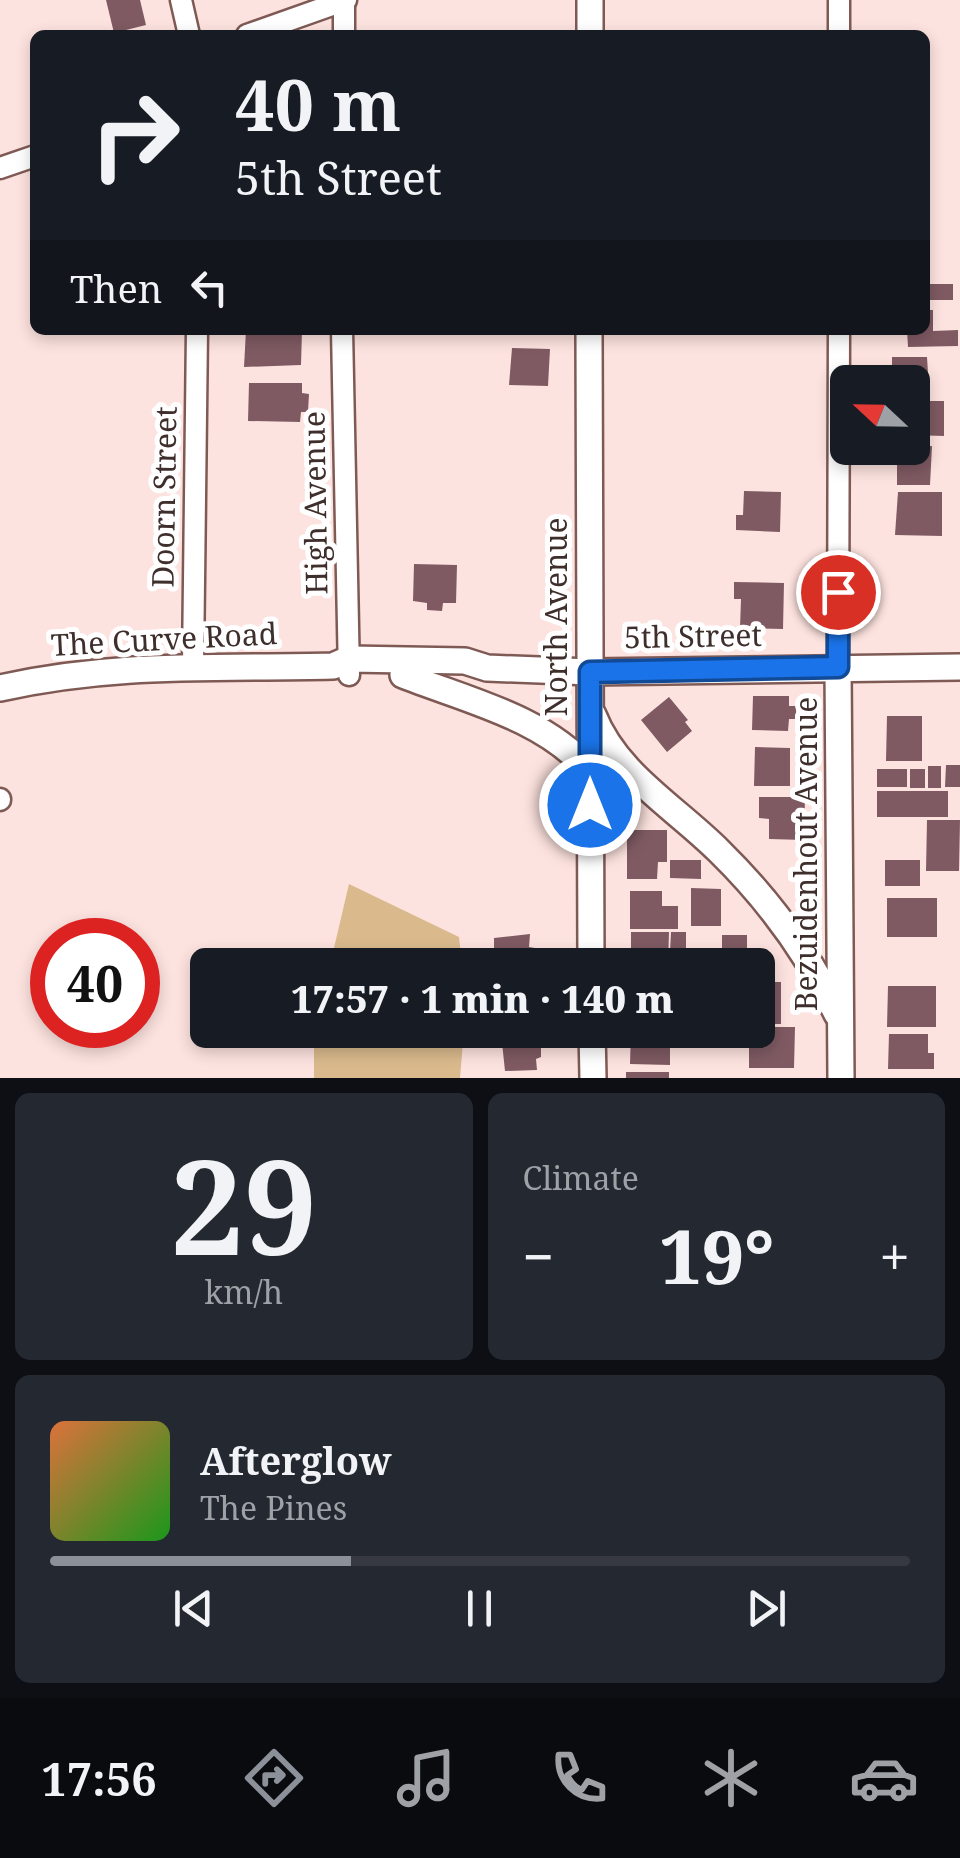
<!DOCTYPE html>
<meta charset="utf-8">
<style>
:root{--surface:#171b24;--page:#242831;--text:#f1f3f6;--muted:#9ea1a6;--line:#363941;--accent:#8c9099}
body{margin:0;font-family:"Noto Serif",serif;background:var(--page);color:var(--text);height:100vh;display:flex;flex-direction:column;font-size:38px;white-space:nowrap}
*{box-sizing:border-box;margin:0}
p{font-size:32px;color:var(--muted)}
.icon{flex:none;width:55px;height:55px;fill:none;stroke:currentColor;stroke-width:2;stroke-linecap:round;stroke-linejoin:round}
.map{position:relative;height:1078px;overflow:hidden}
.drawer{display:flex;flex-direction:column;gap:15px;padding:15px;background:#0d0f14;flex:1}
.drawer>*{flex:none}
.top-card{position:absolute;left:30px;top:30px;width:900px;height:305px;border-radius:15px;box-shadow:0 5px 15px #0003;background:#171b24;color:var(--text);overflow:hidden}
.needle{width:65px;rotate:292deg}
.tools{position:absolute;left:830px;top:365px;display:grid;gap:20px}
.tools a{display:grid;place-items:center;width:100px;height:100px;border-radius:15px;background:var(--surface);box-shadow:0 5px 15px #0003;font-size:50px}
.speed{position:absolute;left:30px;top:918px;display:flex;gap:20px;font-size:50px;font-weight:700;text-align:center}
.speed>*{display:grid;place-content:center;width:130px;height:130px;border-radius:50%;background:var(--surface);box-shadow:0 5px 15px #0003;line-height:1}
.speed .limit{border:15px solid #d22;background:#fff;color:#111}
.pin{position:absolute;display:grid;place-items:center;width:85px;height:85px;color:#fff;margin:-42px;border:5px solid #fff;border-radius:50%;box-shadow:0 2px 10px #0007}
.me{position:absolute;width:110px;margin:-55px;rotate:0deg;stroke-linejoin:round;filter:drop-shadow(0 0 8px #0008)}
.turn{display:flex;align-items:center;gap:35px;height:210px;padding:0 40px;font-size:45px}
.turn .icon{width:130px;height:130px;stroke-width:2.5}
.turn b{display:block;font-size:70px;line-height:85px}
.then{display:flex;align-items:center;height:95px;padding:0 40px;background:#0003;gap:20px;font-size:38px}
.big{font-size:75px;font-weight:800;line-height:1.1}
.drawer .widget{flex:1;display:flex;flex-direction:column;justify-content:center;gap:15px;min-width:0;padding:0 35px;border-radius:15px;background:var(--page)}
.drawer .dial{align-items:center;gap:0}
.dial b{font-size:130px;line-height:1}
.song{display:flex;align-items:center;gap:30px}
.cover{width:120px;height:120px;border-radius:15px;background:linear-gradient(135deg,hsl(20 70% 55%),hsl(120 70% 35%))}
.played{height:10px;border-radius:5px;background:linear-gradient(90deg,var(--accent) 35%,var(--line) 35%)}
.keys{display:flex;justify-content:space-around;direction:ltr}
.heat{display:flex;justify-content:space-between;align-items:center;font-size:55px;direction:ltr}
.drawer .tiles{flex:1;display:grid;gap:15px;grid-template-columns:1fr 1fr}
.widget:last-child{grid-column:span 2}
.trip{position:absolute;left:190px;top:948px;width:585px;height:100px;border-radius:15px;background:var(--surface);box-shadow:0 5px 15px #0003;font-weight:800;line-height:100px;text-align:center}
.menu{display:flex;height:160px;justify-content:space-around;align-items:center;background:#090b0e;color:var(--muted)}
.menu .icon{width:70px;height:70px}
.menu .active{color:var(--accent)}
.menu b{font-size:45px;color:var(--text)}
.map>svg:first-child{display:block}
.green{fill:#daba8d}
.building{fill:#7f5a63}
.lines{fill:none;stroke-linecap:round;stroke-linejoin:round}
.minor-casing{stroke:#7f5a55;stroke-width:25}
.tertiary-casing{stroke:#7f5a55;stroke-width:30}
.minor{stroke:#fff;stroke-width:20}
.tertiary{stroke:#fff;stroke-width:25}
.route-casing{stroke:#114b97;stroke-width:25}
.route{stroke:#1a73e8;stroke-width:18}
.labels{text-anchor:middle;stroke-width:10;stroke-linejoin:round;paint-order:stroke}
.street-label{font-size:30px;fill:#3f2f2c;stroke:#fff}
</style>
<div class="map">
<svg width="960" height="1078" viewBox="0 0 960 1078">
<rect width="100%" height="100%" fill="#fde3df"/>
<g class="green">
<polygon points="349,884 459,937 462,965 330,965"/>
<polygon points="314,1030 464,1030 460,1078 314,1078"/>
</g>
<g class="building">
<polygon points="106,0 140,0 146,25 114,33"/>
<rect x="925" y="284" width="28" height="16"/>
<polygon points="925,310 933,310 933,331 958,330 958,346 908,347 907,330 925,330"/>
<polygon points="246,330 302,330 301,365 244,367"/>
<polygon points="512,348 550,349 548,386 509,385"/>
<polygon points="892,357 927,357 929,389 912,390 912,382 892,382"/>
<polygon points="249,383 302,383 302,393 309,394 308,412 301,412 300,422 248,421"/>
<polygon points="912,401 944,401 944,436 912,435"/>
<polygon points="932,446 930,485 897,485 897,448"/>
<polygon points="744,491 781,492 780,532 736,530 736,515 743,515"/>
<polygon points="898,492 942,492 942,536 895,535"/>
<polygon points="414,564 457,565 456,603 443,603 442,611 427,610 427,603 413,601"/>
<polygon points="734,582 784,583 783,629 740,628 741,599 734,599"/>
<polygon points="753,696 789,696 789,706 796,706 796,719 789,719 788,731 752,730"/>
<polygon points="669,697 688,720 685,722 692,731 667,752 641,720"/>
<polygon points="887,716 922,716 922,761 886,761"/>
<polygon points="755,747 790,748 790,786 754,786"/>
<polygon points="946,765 960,765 960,787 945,787"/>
<rect x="928" y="766" width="13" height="22"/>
<rect x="877" y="769" width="30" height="18"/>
<rect x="910" y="769" width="15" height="19"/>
<rect x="877" y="791" width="71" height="26"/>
<polygon points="759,797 805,797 804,840 769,839 769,819 759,818"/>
<polygon points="927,820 960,820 959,871 926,871"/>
<polygon points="627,830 667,830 667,862 658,862 657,879 627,879"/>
<polygon points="670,860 701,860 701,879 670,878"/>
<rect x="885" y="860" width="35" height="26"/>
<polygon points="691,888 721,889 721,926 691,926"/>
<polygon points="630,891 662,891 662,906 678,906 678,929 630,929"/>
<rect x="887" y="898" width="50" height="39"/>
<polygon points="631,932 669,932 668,965 631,965"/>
<polygon points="671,932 686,932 686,952 670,952"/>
<polygon points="530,934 529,947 535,948 536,962 529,965 488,965 487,962 494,960 494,938"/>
<rect x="722" y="935" width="25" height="30"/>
<rect x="758" y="982" width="23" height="42"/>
<polygon points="888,986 936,986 936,1027 887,1027"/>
<polygon points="758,1027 795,1027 794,1068 749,1068 749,1030 758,1030"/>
<polygon points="534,1030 535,1043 541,1042 541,1057 536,1059 537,1070 505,1071 501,1033"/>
<polygon points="631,1030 670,1030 670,1065 630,1064"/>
<polygon points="889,1034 928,1034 928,1053 934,1053 934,1069 888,1069"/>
<rect x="626" y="1072" width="43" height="6"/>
</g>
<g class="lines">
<g class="minor-casing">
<g id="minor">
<polyline points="181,0 189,35"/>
<polyline points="247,35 346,0"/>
<polyline points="344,35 344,1"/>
<polyline points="839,35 839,0"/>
<polyline points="0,168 35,156"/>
<polyline points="342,330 349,675"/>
<polyline points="193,665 197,330"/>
<polyline points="838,667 839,330"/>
<polyline points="0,800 0,799"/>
</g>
</g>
<g class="tertiary-casing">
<g id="tertiary">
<polyline points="590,35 590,0"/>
<polyline points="589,330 591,965"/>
<polyline points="838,667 841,1078"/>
<path d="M403,675c63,25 140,42 186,95"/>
<path d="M0,688c116,-26 216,-19 333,-22l16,-7 116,2 22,7 103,4 370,-5"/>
<path d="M593,715c23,59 82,92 126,136 49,48 88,100 118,163"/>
<polyline points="592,1030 593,1078"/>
</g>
</g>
<use href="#minor" class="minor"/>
<use href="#tertiary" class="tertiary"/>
</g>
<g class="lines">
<g class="route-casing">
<polyline id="route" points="590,805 590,672 838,667 838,592"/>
</g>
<use href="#route" class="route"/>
</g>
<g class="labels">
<g class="street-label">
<text transform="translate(165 497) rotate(-89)" y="10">Doorn Street</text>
<text transform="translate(316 503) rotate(-91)" y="10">High Avenue</text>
<text transform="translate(557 617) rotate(-90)" y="10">North Avenue</text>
<text transform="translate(693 637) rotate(-1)" y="10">5th Street</text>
<text transform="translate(164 640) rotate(-3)" y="10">The Curve Road</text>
<text transform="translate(807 854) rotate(-90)" y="10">Bezuidenhout Avenue</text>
</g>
</g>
</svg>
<div class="tools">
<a><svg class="needle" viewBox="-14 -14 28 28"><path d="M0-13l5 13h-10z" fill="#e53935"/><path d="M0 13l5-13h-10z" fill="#9ea1a6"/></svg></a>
</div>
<div class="speed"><div class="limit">40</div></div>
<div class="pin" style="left:838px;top:592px;background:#d93025"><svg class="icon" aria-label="arrive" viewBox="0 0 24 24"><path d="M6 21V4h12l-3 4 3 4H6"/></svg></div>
<svg class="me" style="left:590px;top:805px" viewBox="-20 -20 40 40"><circle r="17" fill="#1a73e8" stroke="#fff" stroke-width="3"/><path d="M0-11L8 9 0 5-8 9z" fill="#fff"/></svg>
<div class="trip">17:57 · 1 min · 140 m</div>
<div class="top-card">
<div class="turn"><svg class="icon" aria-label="right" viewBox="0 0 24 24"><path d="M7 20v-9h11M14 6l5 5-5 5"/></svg><div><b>40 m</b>5th Street</div></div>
<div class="then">Then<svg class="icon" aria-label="left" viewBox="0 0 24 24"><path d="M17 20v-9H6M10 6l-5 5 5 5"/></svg></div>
</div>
</div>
<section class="drawer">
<div class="tiles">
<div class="widget dial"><b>29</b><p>km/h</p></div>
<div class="widget"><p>Climate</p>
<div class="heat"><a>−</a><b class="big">19°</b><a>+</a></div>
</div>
<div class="widget">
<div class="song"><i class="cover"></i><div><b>Afterglow</b><p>The Pines</p></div></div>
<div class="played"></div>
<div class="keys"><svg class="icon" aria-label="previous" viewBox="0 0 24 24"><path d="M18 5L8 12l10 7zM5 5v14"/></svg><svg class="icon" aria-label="pause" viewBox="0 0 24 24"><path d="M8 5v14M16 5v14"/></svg><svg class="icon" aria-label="next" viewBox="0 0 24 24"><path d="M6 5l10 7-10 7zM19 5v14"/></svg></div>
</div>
</div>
</section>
<nav class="menu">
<b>17:56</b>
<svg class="icon active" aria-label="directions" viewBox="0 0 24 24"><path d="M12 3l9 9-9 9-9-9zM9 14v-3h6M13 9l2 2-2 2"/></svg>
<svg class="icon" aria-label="music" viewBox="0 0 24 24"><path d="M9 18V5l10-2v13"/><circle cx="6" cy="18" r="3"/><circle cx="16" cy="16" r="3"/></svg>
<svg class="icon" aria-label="phone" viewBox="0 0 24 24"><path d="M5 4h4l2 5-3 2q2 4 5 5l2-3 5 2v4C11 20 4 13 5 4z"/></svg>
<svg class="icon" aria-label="climate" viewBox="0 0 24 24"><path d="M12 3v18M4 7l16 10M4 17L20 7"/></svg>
<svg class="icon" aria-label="car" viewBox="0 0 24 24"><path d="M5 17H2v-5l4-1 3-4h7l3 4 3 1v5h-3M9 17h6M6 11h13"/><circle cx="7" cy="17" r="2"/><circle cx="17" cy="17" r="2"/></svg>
</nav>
